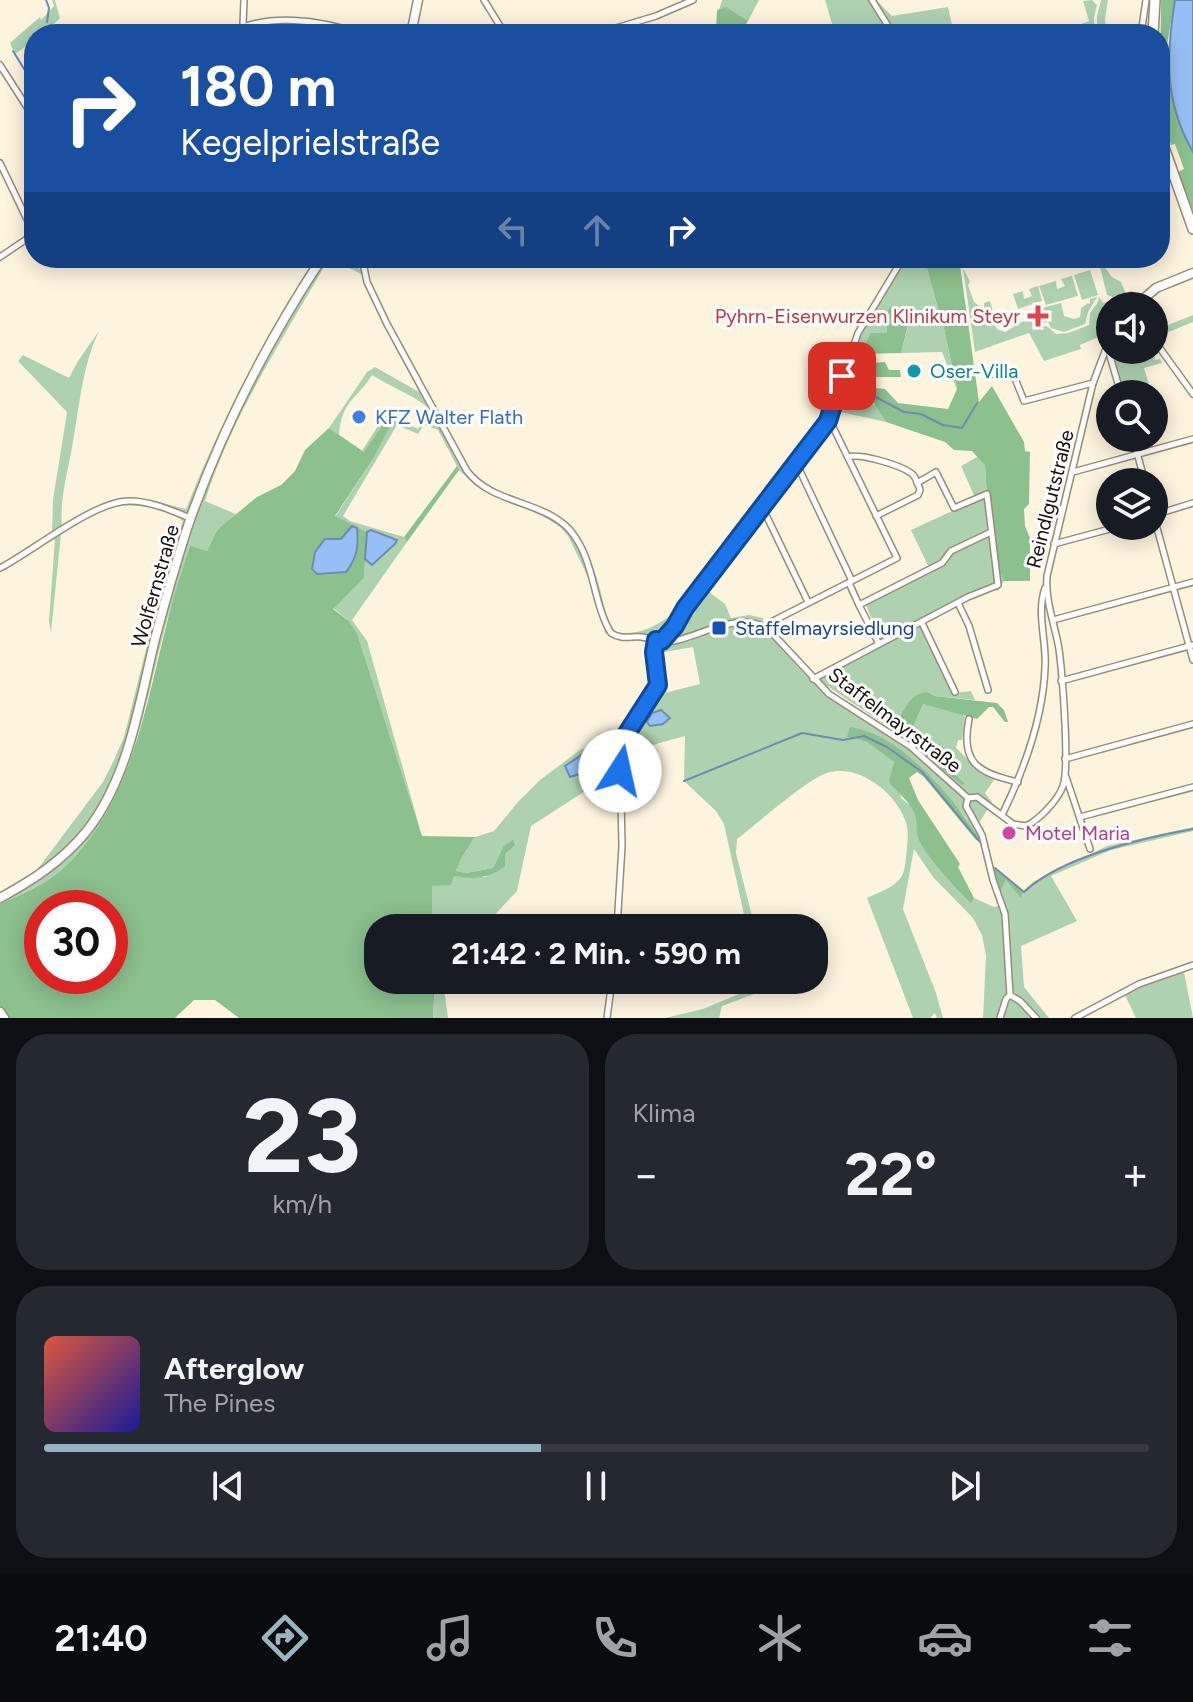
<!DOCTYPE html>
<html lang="de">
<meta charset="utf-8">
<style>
:root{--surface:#171b24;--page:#242831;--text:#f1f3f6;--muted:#9ea1a6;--line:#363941;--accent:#99b4c0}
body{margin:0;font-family:Figtree,sans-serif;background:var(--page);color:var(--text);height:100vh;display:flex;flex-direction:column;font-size:30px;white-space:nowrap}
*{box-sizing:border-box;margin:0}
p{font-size:26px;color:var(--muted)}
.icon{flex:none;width:44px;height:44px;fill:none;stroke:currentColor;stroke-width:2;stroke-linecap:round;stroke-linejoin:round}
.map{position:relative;height:1018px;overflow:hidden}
.drawer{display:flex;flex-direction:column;gap:16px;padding:16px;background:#0d0f14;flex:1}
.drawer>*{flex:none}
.guide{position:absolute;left:24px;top:24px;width:1146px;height:244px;border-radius:32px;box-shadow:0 4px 20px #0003;background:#1a4fa0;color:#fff;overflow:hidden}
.controls{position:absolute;left:1096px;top:292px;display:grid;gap:16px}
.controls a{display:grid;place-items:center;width:72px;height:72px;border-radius:50%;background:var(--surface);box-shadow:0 4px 20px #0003;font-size:40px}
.speed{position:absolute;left:24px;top:890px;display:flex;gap:16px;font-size:40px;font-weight:700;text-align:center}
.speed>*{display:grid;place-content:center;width:104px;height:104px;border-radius:50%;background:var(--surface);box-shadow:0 4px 20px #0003;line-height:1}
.speed .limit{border:12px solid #d22;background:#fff;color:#111}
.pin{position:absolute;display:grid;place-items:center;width:68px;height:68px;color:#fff;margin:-34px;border-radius:16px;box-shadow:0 4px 12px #0006}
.me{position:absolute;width:88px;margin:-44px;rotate:10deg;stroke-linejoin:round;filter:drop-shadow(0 0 6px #0008)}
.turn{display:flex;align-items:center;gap:28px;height:168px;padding:0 24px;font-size:36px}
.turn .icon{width:104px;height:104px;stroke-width:2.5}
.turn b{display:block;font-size:56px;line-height:68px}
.lanes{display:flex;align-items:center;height:76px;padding:0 24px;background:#0003;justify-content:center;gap:40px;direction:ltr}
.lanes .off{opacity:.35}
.big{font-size:60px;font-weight:700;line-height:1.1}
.drawer .card{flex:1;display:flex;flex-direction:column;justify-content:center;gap:12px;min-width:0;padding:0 28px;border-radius:32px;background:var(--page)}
.drawer .dial{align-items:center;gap:0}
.dial b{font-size:104px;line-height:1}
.song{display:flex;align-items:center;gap:24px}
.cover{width:96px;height:96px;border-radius:12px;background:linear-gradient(135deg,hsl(10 70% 55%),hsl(240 70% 35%))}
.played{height:8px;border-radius:4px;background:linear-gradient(90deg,var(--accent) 45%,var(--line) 45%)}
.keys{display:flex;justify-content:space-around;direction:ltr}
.heat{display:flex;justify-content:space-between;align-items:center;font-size:44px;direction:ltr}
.drawer .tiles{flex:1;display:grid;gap:16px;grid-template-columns:1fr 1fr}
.card:last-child{grid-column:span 2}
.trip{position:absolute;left:364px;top:914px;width:464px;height:80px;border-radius:32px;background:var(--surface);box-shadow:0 4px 20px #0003;font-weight:700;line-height:80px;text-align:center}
.tab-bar{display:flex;height:128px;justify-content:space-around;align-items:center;background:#090b0e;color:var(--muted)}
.tab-bar .icon{width:56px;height:56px}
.tab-bar .active{color:var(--accent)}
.tab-bar b{font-size:36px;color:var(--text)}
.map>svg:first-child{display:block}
.green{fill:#aed1b0}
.forest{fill:#8cc08f;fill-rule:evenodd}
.water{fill:#96c0f5;stroke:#708cae;stroke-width:2}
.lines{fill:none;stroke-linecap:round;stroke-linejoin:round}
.stream{stroke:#708cae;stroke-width:2}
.street-casing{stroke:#988d74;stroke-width:8}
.secondary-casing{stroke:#988d74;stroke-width:11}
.primary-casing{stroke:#988d74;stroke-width:12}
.street{stroke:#fff;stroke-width:5}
.secondary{stroke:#fff;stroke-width:8}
.primary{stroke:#fff;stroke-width:9}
.route-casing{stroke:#114b97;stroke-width:20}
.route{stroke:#1a73e8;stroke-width:14}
.health-dot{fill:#e0444e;stroke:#fff;stroke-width:3}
.culture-dot{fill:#0f9aa8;stroke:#fff;stroke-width:3}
.shop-dot{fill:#3f7fe0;stroke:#fff;stroke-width:3}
.transit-dot{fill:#1a4fb4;stroke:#fff;stroke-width:3}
.hotel-dot{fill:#d1479c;stroke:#fff;stroke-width:3}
.labels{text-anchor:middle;stroke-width:6;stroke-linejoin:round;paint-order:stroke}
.health-label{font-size:20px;fill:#be3a42;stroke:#fff;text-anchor:end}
.culture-label{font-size:20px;fill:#0d838f;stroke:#fff;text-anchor:start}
.shop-label{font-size:20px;fill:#366cbe;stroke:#fff;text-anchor:start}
.street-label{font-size:20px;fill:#161209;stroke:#fff}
.transit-label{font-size:20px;fill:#164399;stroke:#fff;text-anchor:start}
.hotel-label{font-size:20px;fill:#b23c85;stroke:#fff;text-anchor:start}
</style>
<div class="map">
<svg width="1193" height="1018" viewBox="0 0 1193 1018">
<rect width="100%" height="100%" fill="#fdf4de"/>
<g class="green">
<polygon points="52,0 55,0 60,18 44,34 34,34 34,41 15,54 10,43 40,17 41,20 54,6"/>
<polygon points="722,0 759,0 748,21 726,8 719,10"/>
<polygon points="825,0 876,0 892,16 948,7 954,34 835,34"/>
<polygon points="1092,0 1097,5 1094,18 1095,32 1079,34 1076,26 1089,21 1083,1"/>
<polygon points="1101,0 1108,0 1105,19 1107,34 1097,32 1097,16"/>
<path d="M315,258h23l28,14 23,51 79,145 18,16 82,40c14,16 24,37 30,58 5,16 7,36 17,50 35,7 65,-22 85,-47l25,19 6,14 18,-3 14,3 -1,10 51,55 20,17 65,38 -4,-7 -74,-50v-3l63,-32 -17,-41 65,-33 -20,-42 65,-30 -15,-34 18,-10 6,9c3,38 1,81 19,116l-6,10 -6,-2 -74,32 36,72 17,-2 4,9 -40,-4 -8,-4 -27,33 30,26 -19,-19 12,-28 38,9 4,4 -3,23h-4l-2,8 26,25 12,7 -9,13 7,9 -13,21 5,6 -2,19 -17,-31 -48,-54 -37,-24 -33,-2 20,5 27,20 7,36 11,9 7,19 52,76 3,-4 20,9 7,-2 5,15 3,67 -4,11 10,2 19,18h-51l3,-62 -4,-21 -9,-17 -40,-41 -19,-28 -11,60 33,84 7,25h-6l-2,-5 -5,5h-17l-46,-120c10,-5 25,-10 32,-18 6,-6 6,-16 7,-23 1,-13 4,-25 -1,-37 -10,-28 -47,-57 -78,-47 -21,7 -69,50 -90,66l-1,14 19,75h-8l-23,-104 -8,-13 -32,-30 1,-45 -36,10 -22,1 -4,27 -33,14 -59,38 -14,65 -32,34 -7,3h-46v-42l22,-10 32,1 23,-28 -6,-2 -10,21 -27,5 -10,-2 6,-14 13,-20 19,-6 24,-29 22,-22 40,-30 27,-12 14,-2 33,-48 3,7 43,-11 -7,-37 -34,6 -9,-11 -34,-3 -11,-6 -16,-54 -21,-43 -8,-9 -14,-9 -71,-33 -16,-15 -21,-40 -14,-5 -6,9 -21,-9 -54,91 7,5 54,16 3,5 -55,78 15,21 55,195 -65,-203 -8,-12 -16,-13 31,-30 1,-19 7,6 25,-25 -26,-10 -4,2 -32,-15 38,-58 18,-34 -6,-4 -21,32 -2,-2 24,-38 32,16 8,-23c-17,-13 -35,-19 -54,-31 -17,27 -30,25 -33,60l-10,-7 38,-56 8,-5 44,25 -41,-78 -15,-39 -34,-17c-45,80 -96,155 -124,243l33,14 -21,15 -10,21 -17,-4c-7,23 -15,47 -22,70 -25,89 -35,191 -109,255 -17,14 -39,23 -59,32v-12l37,-22 66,-88 10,-20 11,-25 39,-155 20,-61c-8,-7 -18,-10 -28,-12 -42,-11 -59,5 -94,25l-10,98 -2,-11 6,-82 -21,12 -1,-4 19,-14 1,-33 14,-88 -49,-51 5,-6 46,23 9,-17 21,-30c-18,38 -20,81 -28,122 -5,25 -11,48 -9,74l62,-27 20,-1 42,10c35,-88 78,-172 129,-251z"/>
<polygon points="900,258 924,258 944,329 957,390 942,352 901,353 908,326 886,314 887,334 863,344 838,407 869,402 877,406 886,422 840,412 835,408 830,410 856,332"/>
<polygon points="1098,258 1112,277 1121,282 1126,294 1115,298 1107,295"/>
<polygon points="963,268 970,282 968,285 974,302 984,309 984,303 990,301 993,312 990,316 997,329 1005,332 1027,319 1048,327 1056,334 1068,333 1089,325 1090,313 1098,302 1099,297 1103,303 1107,302 1118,306 1110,306 1108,333 1080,345 1081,349 1044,361 1029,333 975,352"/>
<polygon points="1090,270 1098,295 1082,300 1074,275"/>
<polygon points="1072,276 1078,296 1046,305 1039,286 1056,281 1057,289 1065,286 1061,279"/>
<polygon points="1038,286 1042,301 1018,309 1013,294 1023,291 1024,299 1032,296 1029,289"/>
<polygon points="1097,297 1088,312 1085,324 1064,332 1051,328 1048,322 1043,323 1038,309 1061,303 1064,316 1074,319 1080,317 1081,308 1088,303 1090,304 1090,299"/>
<polygon points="1193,315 1193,322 1159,336 1155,335 1154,319 1160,325 1168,325"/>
<polygon points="1111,350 1154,350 1155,360 1160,359 1162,363 1144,368 1152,394 1123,394"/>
<polygon points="1193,827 1193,831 1111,850 1051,876 1077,921 1021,946 1024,987 1049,1018 1038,1018 1014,992 1012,985 1009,924 999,894 1006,880 1021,897 1023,891 1033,882 1107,846"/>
<polygon points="1193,963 1193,969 1184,972 1193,1018 1136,1018 1125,995 1081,1018 1070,1018 1142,980"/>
<polygon points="435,980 443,980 448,1018 433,1018"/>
<polygon points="748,980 768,980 770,988 722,1006 719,1018 665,1018 703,1009 746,991"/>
</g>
<g class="forest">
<polygon points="1161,0 1175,0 1167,44 1169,72 1179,123 1193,152 1193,211 1178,172 1184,169 1175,144 1171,145 1160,110"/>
<polygon points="726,7 748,21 740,33 716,33 717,10"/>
<path d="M924,258h35l20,144 13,-16 32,56 1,9 5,1 -1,52 -5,5 1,17 5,12v43h-26c-18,-35 -16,-78 -19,-116l-13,-14 -18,-1 -9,-8 -59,-20 -12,-19h-18l-19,4 16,-53h7l11,-21h16l-1,-19 5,-8 17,19 -7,28 -37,1 -1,10 22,-2 4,8h11l1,7h-41v9l25,3 13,14 50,6 9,-20 -13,-60z"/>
<path d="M385,421l6,4 -18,34 -38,57 32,16 -3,46 -31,31 16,12 8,12 65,203 53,1 -13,20 -6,14 10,2 27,-5 10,-21 10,-7 2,5 -10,9v12c-15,13 -32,13 -51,10l-3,9 -19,1v42h-54v52h57l-2,38h-194l-24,-18h-21l-19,18h-167l-8,-9v-105c20,-9 42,-18 59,-32 71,-62 86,-163 108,-249 6,-26 15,-51 23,-77l17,5 10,-21 40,-33 24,-12 14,-14 10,-21 24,-22 35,24zM352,526l-35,47 -5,-4 3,-17 26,-12zM42,908h68v68h-68z"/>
<polygon points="457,466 459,470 407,542 404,537"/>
<path d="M927,692l8,4 62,7 7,7 4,12h-3l-12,-15h-4l-12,12 -54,-15 -12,28 54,52 -3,1c-15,-13 -59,-44 -61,-63 -1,-7 2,-11 6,-17 6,-9 10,-11 20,-13z"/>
<path d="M850,727c53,8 101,69 129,111l-3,2 -52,-63 -7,-5 -8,6 9,22 42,64 -2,3 16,31 -3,5c-12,-11 -52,-54 -54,-69 -1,-8 1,-14 -4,-23 -4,-10 -17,-20 -24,-29l5,-20 -27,-20 -20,-5z"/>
<polygon points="993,866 1023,891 1021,898 1006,880 999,894"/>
</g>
<g class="water">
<path d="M1175,0h18v152c-29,-50 -27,-97 -18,-152z"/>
<path d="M352,526l5,2c2,18 0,30 -11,44l-29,2 -5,-5 3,-17 10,-13h16z"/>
<polygon points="371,530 397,540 395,544 372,565 365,559 367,532"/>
<polygon points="661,710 670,718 663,724 650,726 647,722 652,713"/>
<polygon points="607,744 614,756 605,766 570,777 565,766 589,750"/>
</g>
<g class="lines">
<g class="stream">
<polyline points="46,0 49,8 47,22"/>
<polyline points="13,51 34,85"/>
<polyline points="855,396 870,394 904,412 921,414 943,425 962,428 977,403"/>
<polyline points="684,781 802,733 843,740 864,736 887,747 922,772 979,841"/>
<path d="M995,868l29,24c37,-35 119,-54 169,-63"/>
</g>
<g class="street-casing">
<g id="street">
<polyline points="484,0 505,34"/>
<polyline points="872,0 893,34"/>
<polyline points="243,25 244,0"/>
<path d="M227,34c40,-22 93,-14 135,0"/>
<polyline points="596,34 656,16 693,0"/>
<polyline points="1141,34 1146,0"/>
<polyline points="0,65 34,118"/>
<polyline points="0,163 34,234"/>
<polyline points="0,257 34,234"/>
<path d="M362,258l5,24 20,42 80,147c25,33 74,29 102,58 26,29 23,73 42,104 10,7 20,3 31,4 11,2 21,6 32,4 30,-6 70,-33 97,-9l58,62 82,53 57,51 -2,8 16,29 11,45 12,34 5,81 -4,4 -6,19"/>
<polyline points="1123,306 1131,297"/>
<polyline points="1154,340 1193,394"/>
<polyline points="1107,346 1121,394"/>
<polyline points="989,375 1003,371 1012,371 1024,401 1093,383"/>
<polyline points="1133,438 1145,482"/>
<path d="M848,457c12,-4 52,8 63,16 5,3 7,11 9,17l-2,5 -42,21"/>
<polyline points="794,466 800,471 852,581"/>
<polyline points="1073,472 1193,439"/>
<polyline points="760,510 767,517 808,602"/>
<polyline points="1154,515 1193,503"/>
<polyline points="1154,517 1193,660"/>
<polyline points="1054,544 1121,526"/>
<path d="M0,568c33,-17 94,-67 129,-67 21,0 42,9 61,17"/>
<polyline points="849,583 859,605"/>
<polyline points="958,603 969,626 988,690"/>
<polyline points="1053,620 1193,582"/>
<polyline points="922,623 955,692"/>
<polyline points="765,627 771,622 897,558 833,427 828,421"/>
<polyline points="662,641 675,626 685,608 828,421 858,333 903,258"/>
<polyline points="879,644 859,605 942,563 951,551 991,532"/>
<polyline points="813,679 968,597 998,585 987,494 954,508 936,472 917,483"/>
<polyline points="1061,681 1193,645"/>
<path d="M969,719c-9,44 9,54 49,63"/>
<polyline points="1065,759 1193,724"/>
<polyline points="1066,777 1090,849"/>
<path d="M968,798l9,-1 36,27 13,2c13,-6 32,-26 37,-40 7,-19 -1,-114 -4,-137 -4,-24 -14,-48 -12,-73l46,-193 17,-45"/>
<path d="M1002,815c22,-45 41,-97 43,-147 2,-27 -9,-54 0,-80"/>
<polyline points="1080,817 1193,787"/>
<polyline points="617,928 622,846 620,749 631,723 658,685 654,652 656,640"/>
<polyline points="1010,995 1020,1001 1036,1018"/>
<polyline points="607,1018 612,980"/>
<polyline points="1075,1018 1139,984 1193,965"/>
</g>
</g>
<g class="secondary-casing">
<g id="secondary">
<polyline points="411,34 418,0"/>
<polyline points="1131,297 1141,301 1156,288 1193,273"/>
<path d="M0,898c33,-18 62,-37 86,-66 43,-54 53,-128 69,-193 11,-41 22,-82 36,-122 33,-92 77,-177 131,-259"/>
<polyline points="0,1012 4,1018"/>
</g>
</g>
<g class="primary-casing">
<g id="primary">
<polyline points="1153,34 1155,0"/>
<polyline points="1160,136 1193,229"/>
</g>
</g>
<use href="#street" class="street"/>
<use href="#secondary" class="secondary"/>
<use href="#primary" class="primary"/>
</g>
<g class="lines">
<g class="route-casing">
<polyline id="route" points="620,771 622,741 658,685 654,652 656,640 662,641 675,626 685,608 828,421 842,376"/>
</g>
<use href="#route" class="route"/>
</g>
<path class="health-dot" d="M1034 304h8v8h8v8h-8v8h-8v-8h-8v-8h8z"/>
<circle class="culture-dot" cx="914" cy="371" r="8"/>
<circle class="shop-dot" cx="359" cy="417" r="8"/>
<rect class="transit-dot" x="711" y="620" width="16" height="16" rx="4"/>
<circle class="hotel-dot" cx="1009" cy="833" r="8"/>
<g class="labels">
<g class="health-label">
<text x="1020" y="323">Pyhrn-Eisenwurzen Klinikum Steyr</text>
</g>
<g class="culture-label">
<text x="930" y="378">Oser-Villa</text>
</g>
<g class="shop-label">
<text x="375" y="424">KFZ Walter Flath</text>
</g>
<g class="street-label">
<text transform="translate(1050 499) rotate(-76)" y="7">Reindlgutstraße</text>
<text transform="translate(155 586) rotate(-74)" y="7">Wolfernstraße</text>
<text transform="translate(895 720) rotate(37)" y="7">Staffelmayrstraße</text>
</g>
<g class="transit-label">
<text x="735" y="635">Staffelmayrsiedlung</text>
</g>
<g class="hotel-label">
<text x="1025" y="840">Motel Maria</text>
</g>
</g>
</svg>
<div class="controls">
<a><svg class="icon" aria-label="sound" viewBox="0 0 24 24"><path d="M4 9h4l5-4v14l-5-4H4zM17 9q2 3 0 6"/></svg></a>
<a><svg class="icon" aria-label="search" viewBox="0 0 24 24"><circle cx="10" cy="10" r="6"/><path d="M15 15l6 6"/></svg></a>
<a><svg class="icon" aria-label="layers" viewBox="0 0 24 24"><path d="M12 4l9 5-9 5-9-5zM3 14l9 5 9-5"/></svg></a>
</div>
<div class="speed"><div class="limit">30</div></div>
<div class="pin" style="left:842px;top:376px;background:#d93025"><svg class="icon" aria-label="arrive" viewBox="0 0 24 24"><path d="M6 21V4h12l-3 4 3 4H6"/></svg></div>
<svg class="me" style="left:620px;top:771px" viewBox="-20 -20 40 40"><circle r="19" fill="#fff"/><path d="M0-13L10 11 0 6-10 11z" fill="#1a73e8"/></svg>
<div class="trip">21:42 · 2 Min. · 590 m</div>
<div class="guide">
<div class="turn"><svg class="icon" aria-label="right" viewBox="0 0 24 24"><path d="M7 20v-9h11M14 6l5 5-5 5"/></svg><div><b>180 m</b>Kegelprielstraße</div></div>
<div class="lanes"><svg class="icon off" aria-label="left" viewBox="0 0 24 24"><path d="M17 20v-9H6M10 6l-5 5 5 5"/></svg><svg class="icon off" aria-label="ahead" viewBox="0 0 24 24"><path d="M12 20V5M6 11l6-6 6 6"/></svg><svg class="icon" aria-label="right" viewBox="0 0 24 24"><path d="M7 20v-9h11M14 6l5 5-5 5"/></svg></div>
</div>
</div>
<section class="drawer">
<div class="tiles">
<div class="card dial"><b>23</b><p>km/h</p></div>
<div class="card"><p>Klima</p>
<div class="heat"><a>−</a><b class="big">22°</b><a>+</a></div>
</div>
<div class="card">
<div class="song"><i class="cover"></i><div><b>Afterglow</b><p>The Pines</p></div></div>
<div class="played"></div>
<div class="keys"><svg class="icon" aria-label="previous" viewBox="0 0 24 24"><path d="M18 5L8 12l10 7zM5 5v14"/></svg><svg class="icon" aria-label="pause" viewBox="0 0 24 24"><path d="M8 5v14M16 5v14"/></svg><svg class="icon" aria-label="next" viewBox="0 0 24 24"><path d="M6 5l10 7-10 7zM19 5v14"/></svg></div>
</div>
</div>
</section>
<nav class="tab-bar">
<b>21:40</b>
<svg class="icon active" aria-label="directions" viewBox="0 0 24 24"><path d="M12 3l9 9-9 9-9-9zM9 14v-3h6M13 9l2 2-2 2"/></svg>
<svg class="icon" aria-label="music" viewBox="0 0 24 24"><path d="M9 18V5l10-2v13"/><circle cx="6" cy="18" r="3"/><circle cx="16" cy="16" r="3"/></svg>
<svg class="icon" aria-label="phone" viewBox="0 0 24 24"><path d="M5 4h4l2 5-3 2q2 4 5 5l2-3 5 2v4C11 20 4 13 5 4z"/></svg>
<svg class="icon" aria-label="climate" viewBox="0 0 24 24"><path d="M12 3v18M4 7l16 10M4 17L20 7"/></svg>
<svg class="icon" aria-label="car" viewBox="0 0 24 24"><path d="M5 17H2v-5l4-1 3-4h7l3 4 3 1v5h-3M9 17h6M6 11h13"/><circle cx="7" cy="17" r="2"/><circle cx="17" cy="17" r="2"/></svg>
<svg class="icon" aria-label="filters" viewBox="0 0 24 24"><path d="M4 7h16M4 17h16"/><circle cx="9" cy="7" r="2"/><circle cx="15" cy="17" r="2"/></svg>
</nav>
